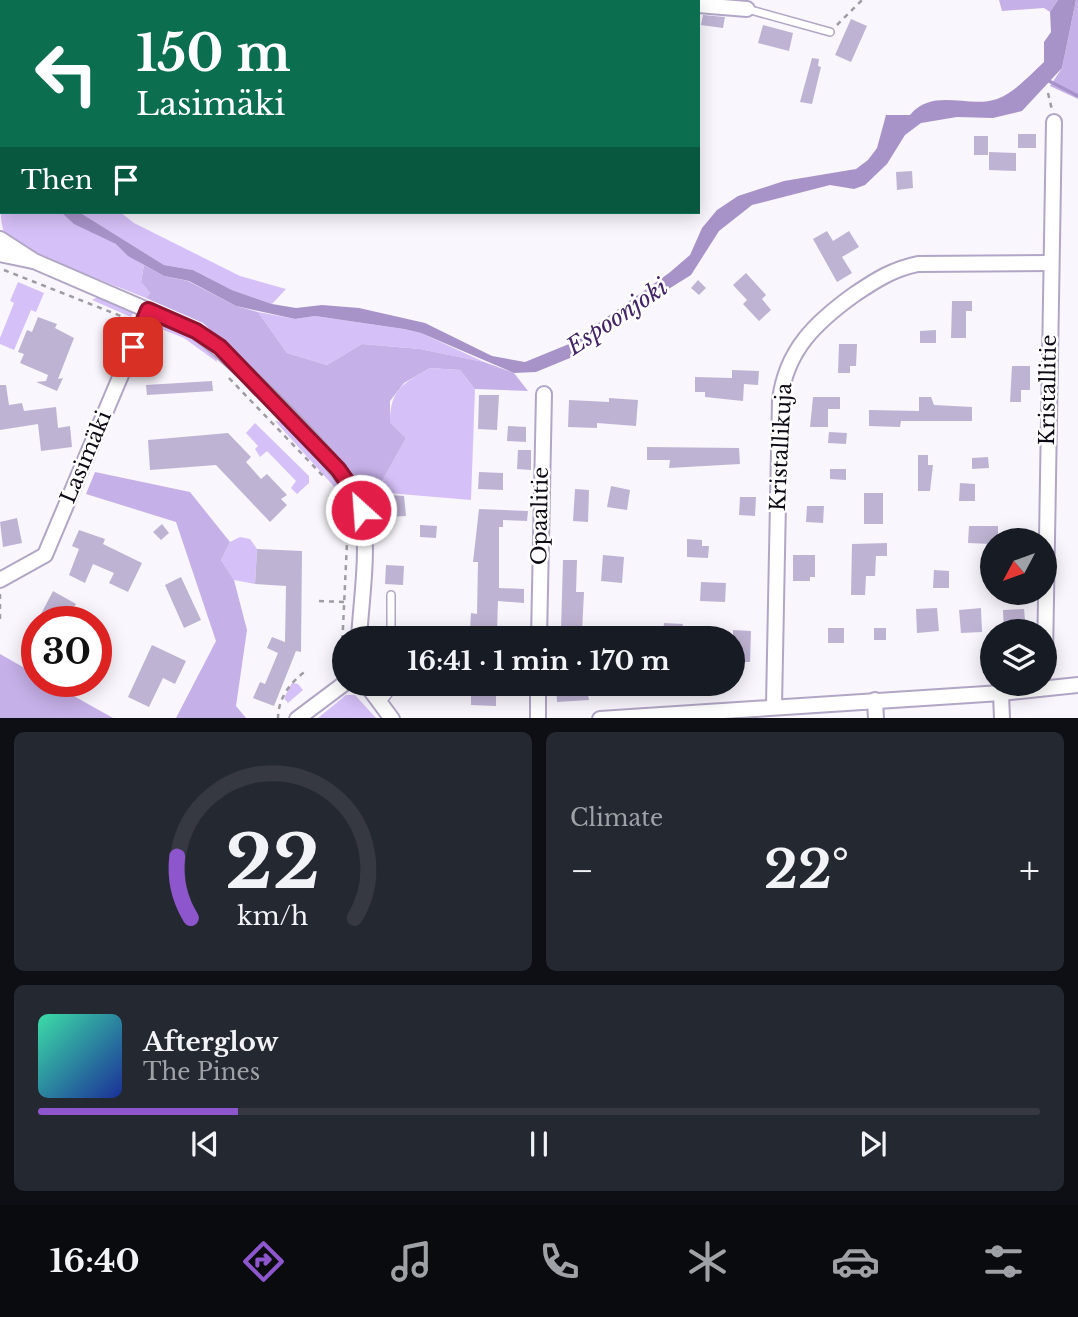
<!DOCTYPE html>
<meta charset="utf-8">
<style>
:root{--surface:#171b24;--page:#242831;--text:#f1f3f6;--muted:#9ea1a6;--line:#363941;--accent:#8d56cd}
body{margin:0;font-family:"Libre Baskerville",serif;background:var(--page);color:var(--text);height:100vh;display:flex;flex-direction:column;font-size:26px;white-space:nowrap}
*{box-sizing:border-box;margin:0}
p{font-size:23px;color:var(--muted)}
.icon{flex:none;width:38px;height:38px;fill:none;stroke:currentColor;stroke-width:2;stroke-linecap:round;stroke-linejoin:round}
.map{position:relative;height:718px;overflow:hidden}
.sheet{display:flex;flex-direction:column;gap:14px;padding:14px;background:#0d0f14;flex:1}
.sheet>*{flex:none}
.guide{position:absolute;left:0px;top:0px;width:700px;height:214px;box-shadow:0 4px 18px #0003;background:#0b6e4f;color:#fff;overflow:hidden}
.needle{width:46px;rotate:229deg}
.fabs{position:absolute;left:980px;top:528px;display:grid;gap:14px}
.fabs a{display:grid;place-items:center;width:77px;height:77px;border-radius:50%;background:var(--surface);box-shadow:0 4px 18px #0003;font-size:35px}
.speed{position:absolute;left:21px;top:606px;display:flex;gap:14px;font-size:35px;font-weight:700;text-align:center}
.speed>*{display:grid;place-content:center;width:91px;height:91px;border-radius:50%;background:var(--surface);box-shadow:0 4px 18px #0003;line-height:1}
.speed .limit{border:10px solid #d22;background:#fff;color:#111}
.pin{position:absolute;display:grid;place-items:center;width:60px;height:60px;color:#fff;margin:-30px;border-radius:14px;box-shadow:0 4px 10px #0006}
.me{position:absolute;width:77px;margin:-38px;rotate:334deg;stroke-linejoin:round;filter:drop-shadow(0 0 5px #0008)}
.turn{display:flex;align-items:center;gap:24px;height:147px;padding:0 21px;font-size:32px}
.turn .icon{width:91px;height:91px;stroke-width:2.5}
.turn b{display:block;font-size:49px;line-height:60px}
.then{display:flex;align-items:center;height:66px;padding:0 21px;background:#0003;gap:14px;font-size:26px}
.big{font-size:52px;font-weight:800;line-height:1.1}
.sheet .widget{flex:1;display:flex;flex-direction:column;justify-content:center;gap:10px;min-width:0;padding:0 24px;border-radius:10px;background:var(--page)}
.sheet .dial{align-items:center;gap:0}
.dial svg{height:182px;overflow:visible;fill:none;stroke:var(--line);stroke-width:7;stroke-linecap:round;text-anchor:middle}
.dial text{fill:var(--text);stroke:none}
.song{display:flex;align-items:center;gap:21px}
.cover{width:84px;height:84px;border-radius:10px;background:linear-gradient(135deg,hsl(160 70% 55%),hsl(230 70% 35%))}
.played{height:7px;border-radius:4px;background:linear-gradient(90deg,var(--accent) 20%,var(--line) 20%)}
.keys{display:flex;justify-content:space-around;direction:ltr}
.heat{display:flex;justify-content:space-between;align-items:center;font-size:38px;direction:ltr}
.sheet .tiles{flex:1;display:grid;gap:14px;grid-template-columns:1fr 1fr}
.widget:last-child{grid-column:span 2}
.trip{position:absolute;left:332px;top:626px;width:413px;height:70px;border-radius:35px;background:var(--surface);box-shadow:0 4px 18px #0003;font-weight:800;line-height:70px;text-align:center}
.menu{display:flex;height:112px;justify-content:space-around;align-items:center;background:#090b0e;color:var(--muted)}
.menu .icon{width:49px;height:49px}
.menu .current{color:var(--accent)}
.menu b{font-size:32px;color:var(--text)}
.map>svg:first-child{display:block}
.green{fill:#d6c0f8}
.forest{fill:#c6b0e8}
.water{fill:#a893c9}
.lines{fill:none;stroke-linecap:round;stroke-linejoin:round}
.stream{stroke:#a893c9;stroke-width:3.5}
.building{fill:#bfb3d3}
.service-casing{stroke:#b1a6c5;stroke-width:10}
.minor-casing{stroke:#b1a6c5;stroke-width:18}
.path{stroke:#9f9ca5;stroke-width:2.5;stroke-dasharray:5 5;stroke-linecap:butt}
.service{stroke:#fff;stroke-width:7}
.minor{stroke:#fff;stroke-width:14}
.route-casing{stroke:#92132f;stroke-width:18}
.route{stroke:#e11d48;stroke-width:12}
.labels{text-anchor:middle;stroke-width:5;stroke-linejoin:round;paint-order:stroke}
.street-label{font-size:21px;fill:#0f0b16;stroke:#fff}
.water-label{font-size:23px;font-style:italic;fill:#442567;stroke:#fff}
</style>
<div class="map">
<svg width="1078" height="719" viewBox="0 0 1078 719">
<rect width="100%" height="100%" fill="#f9f6fd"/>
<g class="green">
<path d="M0,189l2,23h59c17,15 38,19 56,32 9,7 16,15 27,21l-3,17 9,11 -4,5c-24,-10 -130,-49 -142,-66 -4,-11 -4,-30 -4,-43z"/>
<polygon points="79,212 120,212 134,223 240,276 286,289 272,304 232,290 193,270 164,265"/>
<polygon points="18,282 44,293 36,312 31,310 14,350 0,344 0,338 14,303 10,301"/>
<polygon points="98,297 133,313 131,317 92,300"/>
<polygon points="258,312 295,319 315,316 404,329 421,333 484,362 420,349 362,344 327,365 287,353"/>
<polygon points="159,322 187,333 216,355 217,362 184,338 151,325"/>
<path d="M430,368l30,2 15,19 -4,111 -95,-8 30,-54 -16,-16c0,-33 14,-39 40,-54z"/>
<path d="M275,421l7,1c22,23 89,85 68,119l-6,-37 -6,-13z"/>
<polygon points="255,423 309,476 309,483 297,494 291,488 296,481 267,451 260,457 255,449 258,446 246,433"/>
<polygon points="240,537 250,539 257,549 255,584 234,580 221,560 230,542"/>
<polygon points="292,683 298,684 303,690 288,703 284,698"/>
<polygon points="346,695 355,695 376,718 318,718"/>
</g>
<g class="forest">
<polygon points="999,0 1058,0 1050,12 1044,8 1002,11"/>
<polygon points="1076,0 1078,0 1078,99 1050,86 1062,68"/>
<polygon points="144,265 164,276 188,281 236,306 258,312 287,353 327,365 362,344 420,349 484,362 514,373 528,391 475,389 460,370 430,368 404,383 390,401 390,422 406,438 376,492 375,523 362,487 335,454 233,351 203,323 146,298 150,293 141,282"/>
<polygon points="95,472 190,492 230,542 221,560 234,580 247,630 236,706 246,718 176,718 216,641 176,522 86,494"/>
<polygon points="0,654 37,675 37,681 47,681 113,718 0,718"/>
</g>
<path class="water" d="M1058,0h18l-14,68 -40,43 -29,7 -36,-1 -36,6 -16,12 -18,29 -22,21 -11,4 -24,-4 -78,20 -33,26 -28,44 -85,53 -36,30 -34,14 -22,1 -93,-40 -17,-4 -89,-13 -20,3 -59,-13 -47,-25 -25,-5 -36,-20 -12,-12 -42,-20 -13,-12h18l85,53 29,5 39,20 40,14 24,4 26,-3 37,3 66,15 67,33 33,6 44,-18 100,-71 21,-18 12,-27 15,-18 21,-14 46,-15 72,-12 12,-9 9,-12 9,-33h24c23,-28 59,-6 87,-16 17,-6 34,-25 47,-37v-20l7,-10 -1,-20z"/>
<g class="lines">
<polyline class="stream" points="1049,81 1078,96"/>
</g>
<g class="building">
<polygon points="703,15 725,17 723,28 701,25"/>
<polygon points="851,19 867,26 851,62 835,55"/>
<polygon points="763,25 793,33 789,51 758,43"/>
<polygon points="812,58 819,59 818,66 821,67 812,104 800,102"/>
<rect x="1018" y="134" width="18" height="14"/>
<rect x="974" y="136" width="14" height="19"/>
<polygon points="989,152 1016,153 1016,171 989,170"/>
<polygon points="912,171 913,188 897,190 896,172"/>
<polygon points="827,231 833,241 849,231 859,247 842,257 852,273 837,282 813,239"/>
<polygon points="746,273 766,295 762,299 771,310 759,321 743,304 747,300 733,285"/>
<polygon points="698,280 706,288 699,295 691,288"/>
<polygon points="952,301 972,301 972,311 966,311 966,338 951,338"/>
<polygon points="38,317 57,324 55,328 74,338 58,379 63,378 57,391 36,382 46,381 48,375 20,363 24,354 18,352 27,330 32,332"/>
<polygon points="936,330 936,343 920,343 920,331"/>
<polygon points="839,344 857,344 856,366 850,366 850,373 838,373"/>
<polygon points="1012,366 1030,366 1030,390 1021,390 1021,402 1010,402"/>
<polygon points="732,370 759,371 758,385 744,384 743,401 705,397 705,392 695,392 695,377 732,378"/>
<polygon points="212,381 213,391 147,395 146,385"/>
<polygon points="0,385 6,385 9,405 22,403 24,411 56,407 58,428 70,426 72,447 41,451 38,424 0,430"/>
<polygon points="479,395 499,395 497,430 478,429"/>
<polygon points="813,397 840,397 840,409 828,409 828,427 810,427"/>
<polygon points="919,397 931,397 934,405 972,407 972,421 901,421 900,427 869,426 869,410 919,411"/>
<polygon points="609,398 638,400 636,426 597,423 597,428 568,427 569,400 609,402"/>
<polygon points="508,426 526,427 526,442 507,441"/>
<polygon points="829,432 847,433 846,444 828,443"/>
<polygon points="228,433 251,457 246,462 261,479 267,474 287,495 281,499 287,505 270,522 216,465 150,470 148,440"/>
<polygon points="647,447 739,448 740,464 669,468 670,460 647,460"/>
<polygon points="518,450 531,450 531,470 517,469"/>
<polygon points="918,455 928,455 928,465 933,465 930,491 918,491"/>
<polygon points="988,457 989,468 972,469 972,458"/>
<polygon points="830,469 846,469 846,480 830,479"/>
<polygon points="479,472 503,473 503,490 478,489"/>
<polygon points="960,483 975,484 975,501 959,501"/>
<polygon points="611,486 630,490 627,510 607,507"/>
<polygon points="575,489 589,490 588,522 573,521"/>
<rect x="864" y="493" width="19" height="31"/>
<polygon points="389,495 404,496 406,516 388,517"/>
<polygon points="740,497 756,497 755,516 739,515"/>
<polygon points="807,506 824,506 823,523 806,522"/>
<polygon points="479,509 528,511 527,521 503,520 503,527 499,527 499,588 524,589 524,603 498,601 497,631 470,630 471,613 477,614 478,562 473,562"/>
<polygon points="17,518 22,543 3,547 0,522"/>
<polygon points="162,524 169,533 161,540 153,532"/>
<polygon points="420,525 437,526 436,538 420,537"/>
<polygon points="969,526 998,526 998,540 990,540 991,544 968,543"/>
<polygon points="79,530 105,539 103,544 142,563 128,592 109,583 114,573 93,564 85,583 69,575 79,549 72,546"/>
<polygon points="687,539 702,540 702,546 709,546 708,558 687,557"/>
<polygon points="887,543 887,556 876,556 875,576 866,576 865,595 851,595 852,544"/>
<polygon points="257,549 302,551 301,652 296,651 274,706 253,698 260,682 265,684 278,653 267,648 272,637 285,642 286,586 255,584"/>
<polygon points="603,555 624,557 622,583 601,581"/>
<polygon points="793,555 815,555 815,577 810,577 810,581 793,581"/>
<polygon points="563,560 577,560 576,592 584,592 582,632 561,630"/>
<polygon points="386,565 404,566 403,585 385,584"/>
<polygon points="934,570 949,571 949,588 933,588"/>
<polygon points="181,577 201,620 184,628 165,585"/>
<polygon points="701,582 726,583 725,602 700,601"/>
<polygon points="53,591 76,604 64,621 50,621 40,616"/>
<polygon points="937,608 939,631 917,633 916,609"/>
<polygon points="981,608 982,632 961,633 959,610"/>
<polygon points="1024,609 1026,632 1004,632 1003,610"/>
<polygon points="664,623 683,624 680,637 663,634"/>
<rect x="828" y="628" width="16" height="15"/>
<rect x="874" y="628" width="12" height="12"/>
<polygon points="733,630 751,631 750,662 733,662"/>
<polygon points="152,645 186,661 175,684 163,678 149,707 128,697"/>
<polygon points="471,684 496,684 496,706 471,705"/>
<polygon points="556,684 652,684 652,693 588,695 589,700 557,702"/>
</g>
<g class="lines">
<g class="service-casing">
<g id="service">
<polyline points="747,9 830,32"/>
<polyline points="391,639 391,595"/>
<polyline points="381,703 389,693 391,684"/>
</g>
</g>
<g class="minor-casing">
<g id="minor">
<polyline points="236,0 239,2"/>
<polyline points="698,5 747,9"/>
<path d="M0,239l34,22 162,70c36,25 156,140 165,179 9,37 0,90 -2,129"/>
<polyline points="0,254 33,261"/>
<polyline points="0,580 45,555 148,311"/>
<polyline points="539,639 544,394"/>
<polyline points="1045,658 1054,122"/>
<polyline points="366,684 392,719"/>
<polyline points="1001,693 1002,719"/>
<polyline points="875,700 876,719"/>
<path d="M774,706l6,-306c6,-50 36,-78 75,-106 21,-14 38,-25 63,-30l131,-1"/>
<polyline points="297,719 345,683"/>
<polyline points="538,719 538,684"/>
<polyline points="600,719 1001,693 1078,685"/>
</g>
</g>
<g class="path">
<polyline points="837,25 862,0"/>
<polyline points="1048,93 1052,110"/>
<polyline points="4,270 131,320"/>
<polyline points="229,378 326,479"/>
<polyline points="319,601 345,602"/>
<polyline points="0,619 0,594"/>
<polyline points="341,670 347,542 341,502"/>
<path d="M278,719c0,-22 13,-37 29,-49"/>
</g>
<use href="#service" class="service"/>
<use href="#minor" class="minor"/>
</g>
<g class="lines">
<g class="route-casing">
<polyline id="route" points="133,347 148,310 196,331 220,347 338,469 357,496 361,510"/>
</g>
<use href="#route" class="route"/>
</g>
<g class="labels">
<g class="street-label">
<text transform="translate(1048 390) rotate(-89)" y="7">Kristallitie</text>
<text transform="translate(781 447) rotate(-87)" y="7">Kristallikuja</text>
<text transform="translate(86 457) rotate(-67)" y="7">Lasimäki</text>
<text transform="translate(540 516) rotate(-89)" y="7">Opaalitie</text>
</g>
<g class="water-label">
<text transform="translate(617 317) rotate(-34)" y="8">Espoonjoki</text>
</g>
</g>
</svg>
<div class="fabs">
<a><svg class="needle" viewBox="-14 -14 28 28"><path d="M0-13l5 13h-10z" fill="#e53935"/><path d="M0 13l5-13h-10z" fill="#9ea1a6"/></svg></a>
<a><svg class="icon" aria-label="layers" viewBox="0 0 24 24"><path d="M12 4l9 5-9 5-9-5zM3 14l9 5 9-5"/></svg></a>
</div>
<div class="speed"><div class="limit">30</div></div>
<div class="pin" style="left:133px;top:347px;background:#d93025"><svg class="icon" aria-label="arrive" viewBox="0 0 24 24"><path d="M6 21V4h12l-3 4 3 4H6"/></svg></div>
<svg class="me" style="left:361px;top:510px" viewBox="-20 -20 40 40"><circle r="17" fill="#e11d48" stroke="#fff" stroke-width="3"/><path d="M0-11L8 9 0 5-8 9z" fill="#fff"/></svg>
<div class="trip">16:41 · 1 min · 170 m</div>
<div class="guide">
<div class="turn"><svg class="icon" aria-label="left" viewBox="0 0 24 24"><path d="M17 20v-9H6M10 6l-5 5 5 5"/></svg><div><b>150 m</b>Lasimäki</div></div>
<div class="then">Then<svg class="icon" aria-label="arrive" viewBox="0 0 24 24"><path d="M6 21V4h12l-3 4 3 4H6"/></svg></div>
</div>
</div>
<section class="sheet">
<div class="tiles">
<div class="widget dial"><svg viewBox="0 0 100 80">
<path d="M14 69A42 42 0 1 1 86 69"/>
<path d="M14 69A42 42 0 0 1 8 42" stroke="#8d56cd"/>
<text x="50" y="56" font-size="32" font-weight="700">22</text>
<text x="50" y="72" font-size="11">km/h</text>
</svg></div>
<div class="widget"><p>Climate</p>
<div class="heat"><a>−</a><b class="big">22°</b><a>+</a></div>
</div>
<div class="widget">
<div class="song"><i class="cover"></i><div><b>Afterglow</b><p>The Pines</p></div></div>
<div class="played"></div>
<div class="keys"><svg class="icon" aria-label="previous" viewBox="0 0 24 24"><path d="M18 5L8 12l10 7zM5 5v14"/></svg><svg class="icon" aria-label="pause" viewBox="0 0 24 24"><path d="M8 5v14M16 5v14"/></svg><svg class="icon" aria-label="next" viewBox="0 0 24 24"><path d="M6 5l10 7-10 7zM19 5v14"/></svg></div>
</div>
</div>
</section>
<nav class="menu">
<b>16:40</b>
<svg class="icon current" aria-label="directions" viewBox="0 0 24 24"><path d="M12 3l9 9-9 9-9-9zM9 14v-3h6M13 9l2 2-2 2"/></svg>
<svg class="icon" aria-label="music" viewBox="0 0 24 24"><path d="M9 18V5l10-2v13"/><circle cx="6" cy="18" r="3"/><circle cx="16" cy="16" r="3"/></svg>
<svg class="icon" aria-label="phone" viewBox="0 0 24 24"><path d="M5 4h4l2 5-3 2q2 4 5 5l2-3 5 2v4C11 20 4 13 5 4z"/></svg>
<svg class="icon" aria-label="climate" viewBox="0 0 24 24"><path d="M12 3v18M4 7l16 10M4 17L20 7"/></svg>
<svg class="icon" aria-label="car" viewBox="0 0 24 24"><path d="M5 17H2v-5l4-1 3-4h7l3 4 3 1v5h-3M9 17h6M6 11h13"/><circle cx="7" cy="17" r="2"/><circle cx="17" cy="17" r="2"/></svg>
<svg class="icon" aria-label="filters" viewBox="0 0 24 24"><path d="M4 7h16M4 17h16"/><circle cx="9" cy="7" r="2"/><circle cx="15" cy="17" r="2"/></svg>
</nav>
